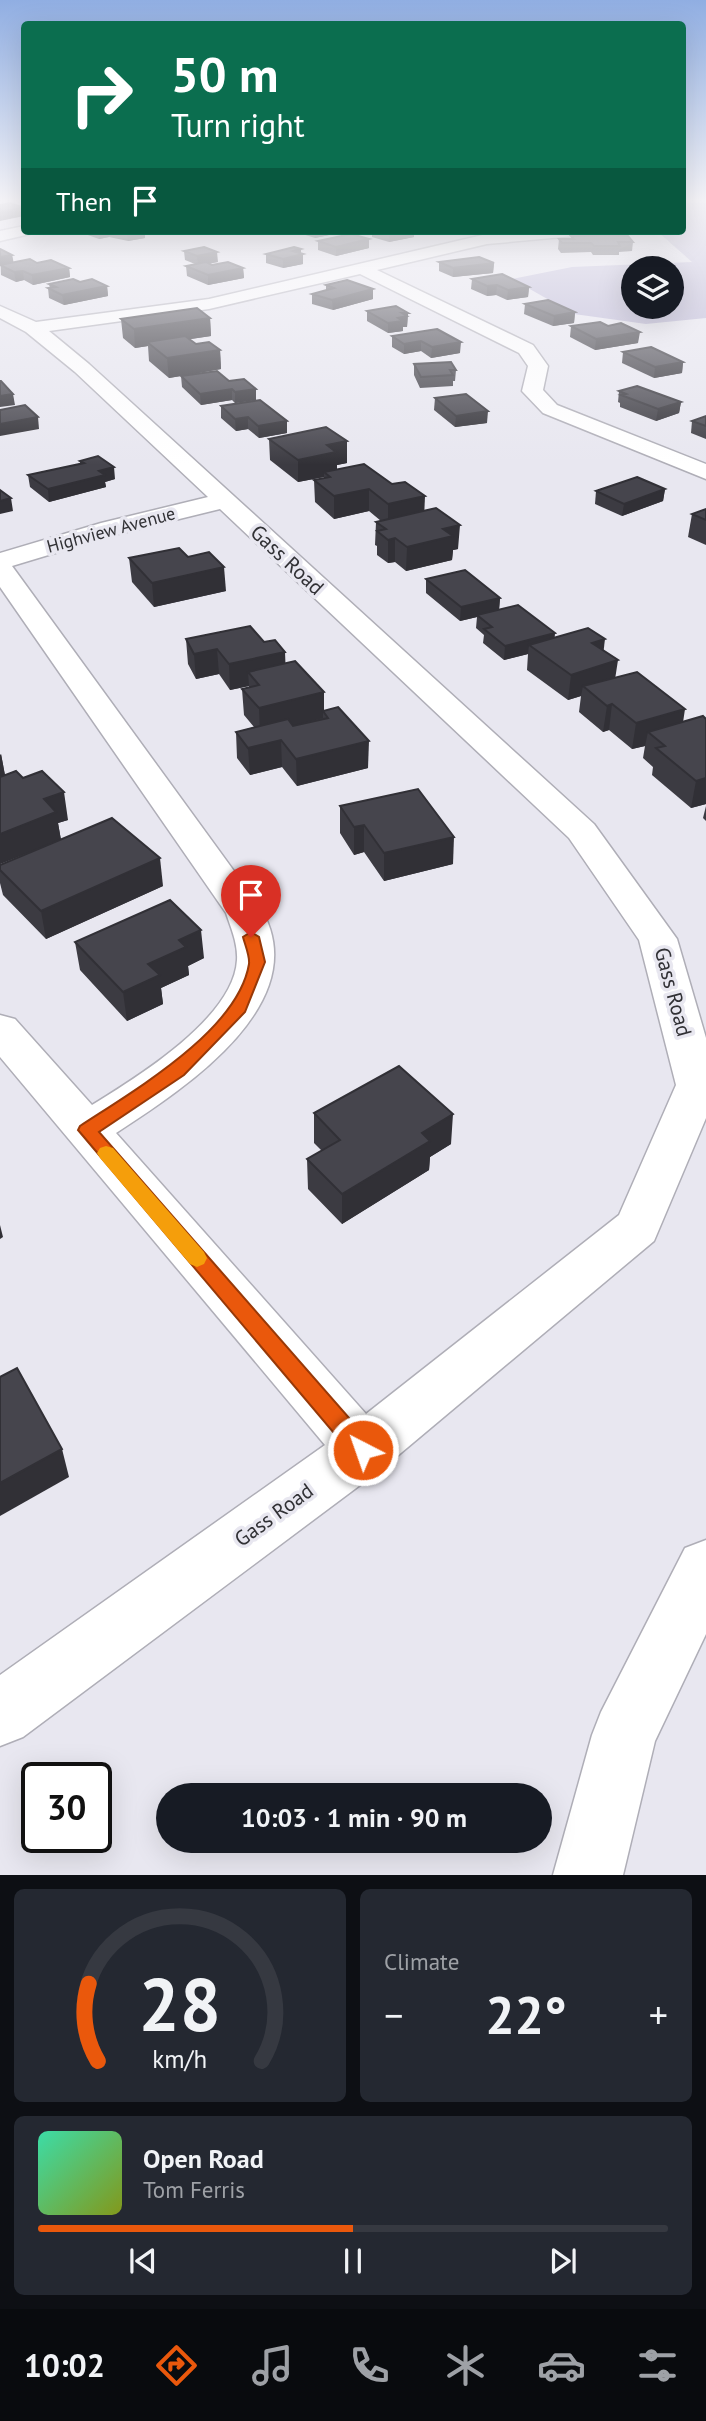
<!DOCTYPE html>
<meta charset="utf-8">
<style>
:root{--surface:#171b24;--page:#242831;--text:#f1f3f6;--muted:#9ea1a6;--line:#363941;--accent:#ea580c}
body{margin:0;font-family:"PT Sans",sans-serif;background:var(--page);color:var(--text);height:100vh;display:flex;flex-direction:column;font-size:26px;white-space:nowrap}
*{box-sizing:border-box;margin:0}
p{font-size:23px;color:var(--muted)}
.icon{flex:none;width:38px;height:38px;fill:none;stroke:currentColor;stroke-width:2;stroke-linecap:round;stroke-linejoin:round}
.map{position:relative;height:1875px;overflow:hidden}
.side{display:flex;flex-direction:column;gap:14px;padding:14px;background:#0d0f14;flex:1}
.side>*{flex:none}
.banner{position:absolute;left:21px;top:21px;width:665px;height:214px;border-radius:7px;box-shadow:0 7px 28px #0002;background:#0b6e4f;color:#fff;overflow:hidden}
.buttons{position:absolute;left:621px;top:256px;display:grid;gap:14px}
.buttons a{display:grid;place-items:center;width:63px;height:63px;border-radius:50%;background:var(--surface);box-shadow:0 7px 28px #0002;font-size:35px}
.speed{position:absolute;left:21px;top:1762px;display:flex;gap:14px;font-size:35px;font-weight:700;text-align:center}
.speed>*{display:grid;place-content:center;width:91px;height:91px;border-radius:50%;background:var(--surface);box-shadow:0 7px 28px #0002;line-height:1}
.speed .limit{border:4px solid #111;border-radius:10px;background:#fff;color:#111}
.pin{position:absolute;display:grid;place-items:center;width:60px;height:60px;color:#fff;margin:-72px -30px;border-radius:50% 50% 50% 0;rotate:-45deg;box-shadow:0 0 7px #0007}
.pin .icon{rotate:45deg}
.me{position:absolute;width:77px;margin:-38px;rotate:319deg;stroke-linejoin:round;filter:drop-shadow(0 0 5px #0008)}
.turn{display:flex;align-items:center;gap:24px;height:147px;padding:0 35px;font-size:32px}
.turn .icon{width:91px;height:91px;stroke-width:2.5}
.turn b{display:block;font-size:49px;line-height:60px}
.then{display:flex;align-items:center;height:66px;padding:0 35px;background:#0003;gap:14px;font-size:26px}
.big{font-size:52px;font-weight:700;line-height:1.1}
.side .widget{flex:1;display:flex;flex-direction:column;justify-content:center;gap:10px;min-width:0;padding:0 24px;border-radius:10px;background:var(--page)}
.side .dial{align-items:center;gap:0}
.dial svg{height:182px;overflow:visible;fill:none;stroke:var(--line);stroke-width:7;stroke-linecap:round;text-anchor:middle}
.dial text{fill:var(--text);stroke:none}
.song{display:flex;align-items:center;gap:21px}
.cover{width:84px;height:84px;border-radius:10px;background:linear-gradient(135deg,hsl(160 70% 55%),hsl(70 70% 35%))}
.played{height:7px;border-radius:4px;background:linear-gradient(90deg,var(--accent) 50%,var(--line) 50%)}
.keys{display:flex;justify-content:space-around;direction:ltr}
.heat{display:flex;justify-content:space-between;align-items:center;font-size:38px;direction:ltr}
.side .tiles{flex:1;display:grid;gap:14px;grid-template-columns:1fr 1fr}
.widget:last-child{grid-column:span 2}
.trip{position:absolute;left:156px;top:1783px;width:396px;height:70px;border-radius:35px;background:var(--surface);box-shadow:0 7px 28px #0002;font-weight:700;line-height:70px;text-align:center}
.menu{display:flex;height:112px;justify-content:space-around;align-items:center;background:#090b0e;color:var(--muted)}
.menu .icon{width:49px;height:49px}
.menu .current{color:var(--accent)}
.menu b{font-size:32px;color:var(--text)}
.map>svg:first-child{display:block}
.green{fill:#b7b2d3;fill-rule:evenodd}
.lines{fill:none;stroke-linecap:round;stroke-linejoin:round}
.minor-casing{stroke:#afaeb7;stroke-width:3}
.minor{fill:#fff;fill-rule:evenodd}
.wall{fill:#3c3b42}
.shaded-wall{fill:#313036}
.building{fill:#46454d;stroke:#313036;stroke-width:2}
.route{fill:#ea580c;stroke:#983908;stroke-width:2}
.slow{fill:#f59e0b}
.labels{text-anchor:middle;stroke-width:7;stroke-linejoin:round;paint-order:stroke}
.far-street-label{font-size:18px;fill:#313135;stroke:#e8e7f0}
.street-label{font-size:21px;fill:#313135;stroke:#e8e7f0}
</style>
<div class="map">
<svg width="706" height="1875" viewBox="0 0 706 1875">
<rect width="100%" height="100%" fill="#e8e7f0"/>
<path class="green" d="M683,203h23v115l-60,6 -72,-10 -62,-35 60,-12 120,-5 -35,-31h25zM634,268h38v38h-38z"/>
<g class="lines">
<g class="minor-casing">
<g id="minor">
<polygon points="24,226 24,231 33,231 30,234 0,241 0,231"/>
<path d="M523,231h59l-8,5 -87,8 -110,26 156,75 15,21 -5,24 14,15 149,59v15l-163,-66 -21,-22 6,-25 -9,-13 -159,-79 -151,35 -160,22 40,33 505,460 83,115 29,99v80l-52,123 -271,227 -360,269 -23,9v-71l325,-230 -325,-388v-42l15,4 77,86c44,-27 142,-87 145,-145 1,-16 -6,-32 -11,-47l-226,-326v-34l101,-30 107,-26 -133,-125 -49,-40 -26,-14v-12l36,16 173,-23 278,-65zM220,509l349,329 70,102 37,145 -57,130 -253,199 -250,-281c68,-44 205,-133 142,-229l-246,-338 106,-32z"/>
<polygon points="706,1540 706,1634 655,1741 623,1875 553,1875 592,1735 601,1712 685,1548"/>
</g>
</g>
<use href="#minor" class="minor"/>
</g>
<g class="wall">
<polygon points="85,231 145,231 145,238 128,241 109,237 99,239 85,234"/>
<polygon points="299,231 329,231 329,235 315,238 299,233"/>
<polygon points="372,231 414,231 414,237 389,242 372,237"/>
<polygon points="571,236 633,242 632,251 619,252 619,255 593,255 591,252 561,253 558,249 559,239 571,239"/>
<polygon points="318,241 369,248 336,256 318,250"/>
<polygon points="0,249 12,255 13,262 37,263 69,268 70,277 33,285 24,280 16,282 1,275"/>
<polygon points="184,251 218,262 209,263 212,265 243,268 244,278 208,285 187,276 186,266 195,264 185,260"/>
<polygon points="266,254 303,254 303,264 283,268 266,263"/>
<polygon points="439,262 494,263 493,273 453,277 439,271"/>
<polygon points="472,279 529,287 528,297 507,300 496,295 487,296 471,289"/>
<polygon points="80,282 107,286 108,296 64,305 49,298 48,288 50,288 49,284"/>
<polygon points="326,285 373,289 373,299 333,310 312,304 312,294 326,290"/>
<polygon points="525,304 575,312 574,323 553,326 524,314"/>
<polygon points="367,311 408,313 407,327 403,327 403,331 388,333 367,321"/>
<polygon points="210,318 211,336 190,339 196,344 220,350 221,369 183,376 229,381 256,389 256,400 235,403 232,400 201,405 182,387 181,376 169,378 149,361 148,346 135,348 123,338 121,319"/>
<polygon points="571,326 608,326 638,343 595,350 570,337"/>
<polygon points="437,329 460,353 431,358 421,351 404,354 392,347 392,336"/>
<polygon points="623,352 683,362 682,373 654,378 622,363"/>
<polygon points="414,364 456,370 455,381 453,381 453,386 420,388 414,375"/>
<polygon points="619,391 681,402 679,413 656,421 620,407 620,403 618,402"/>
<polygon points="435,398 487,423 455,427 434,410"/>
<polygon points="221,406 287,421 287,433 259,438 248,429 236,431 221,418"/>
<polygon points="706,416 706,439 691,433 692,421"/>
<polygon points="269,439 347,441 347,463 337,465 337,469 424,511 458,549 453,550 452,560 406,571 395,562 388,563 377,555 377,546 375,545 376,522 381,521 369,511 334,519 315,502 314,480 324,478 324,477 298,482 270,460"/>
<polygon points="80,461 115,479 105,482 106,487 49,502 30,487 28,475 80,464"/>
<polygon points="665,489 663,501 622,516 595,504 596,491"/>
<polygon points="706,509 706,545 688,537 692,514"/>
<polygon points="129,558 226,591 154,607 132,582"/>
<polygon points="426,579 500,598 499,609 555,638 603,651 615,677 683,722 706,804 691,808 652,775 653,767 643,758 645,746 632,749 609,730 603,732 579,712 581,696 568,700 527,670 528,654 504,660 483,643 484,635 476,628 477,617 460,621 426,593"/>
<polygon points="186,639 264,642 285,663 324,711 368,768 297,786 282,767 250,775 237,758 236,732 254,727 244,715 242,689 249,688 249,686 230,690 219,674 196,679 188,664"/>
<polygon points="1,754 5,775 68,820 58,823 61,840 163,886 46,939 3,895 0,883 0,865 57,841 0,864"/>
<polygon points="340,806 453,864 384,881 364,852 354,855 340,833"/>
<polygon points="706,806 706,821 703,818"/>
<polygon points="75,942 204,958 188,966 189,975 161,988 163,1004 127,1021 80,970"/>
<polygon points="314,1113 451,1144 430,1157 429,1170 342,1224 308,1189 307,1159 322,1151 314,1143"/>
</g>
<g class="shaded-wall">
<polygon points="24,208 24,216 0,221 0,212"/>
<polygon points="98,231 108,231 109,237 99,239"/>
<polygon points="133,231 145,231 145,238 128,241 127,232"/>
<polygon points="315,231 329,231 329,235 315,238"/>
<polygon points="397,231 414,231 414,237 389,242 389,233"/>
<polygon points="369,239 369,248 336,256 336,247"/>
<polygon points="301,249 301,254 303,254 303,264 283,268 283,259 293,251"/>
<polygon points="217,252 218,262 198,266 197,256"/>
<polygon points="12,255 14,264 0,265 0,257"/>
<polygon points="494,263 493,273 453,277 453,268"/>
<polygon points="69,268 70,277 33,285 32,275"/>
<polygon points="243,268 244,278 208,285 208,275"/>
<polygon points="23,271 24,280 16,282 14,272"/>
<polygon points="497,285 496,295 487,296 487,286"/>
<polygon points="107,286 108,296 64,305 62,295"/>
<polygon points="529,287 528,297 507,300 508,290"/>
<polygon points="373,289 373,299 333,310 332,300"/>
<polygon points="575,312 574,323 553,326 554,316"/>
<polygon points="402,313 408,313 407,327 403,327 403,331 388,333 388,323 398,318"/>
<polygon points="210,318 211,336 152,345 147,342 148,346 135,348 134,329"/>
<polygon points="640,332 638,343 595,350 596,339"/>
<polygon points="421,341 421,351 404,354 404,344"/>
<polygon points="461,342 460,353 431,358 432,347"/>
<polygon points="220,350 221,369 169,378 167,358"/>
<polygon points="683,362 682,373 654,378 655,367"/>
<polygon points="232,389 232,400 201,405 200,394"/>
<polygon points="256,389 256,400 235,403 235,392"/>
<polygon points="13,394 15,405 0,407 0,396"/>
<polygon points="681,402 679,413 656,421 658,409"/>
<polygon points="488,411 487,423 455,427 456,416"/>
<polygon points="38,417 39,429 0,436 0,424"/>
<polygon points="248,417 248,429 236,431 235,419"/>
<polygon points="287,421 287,433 259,438 258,426"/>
<polygon points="347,441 347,463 337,465 337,474 324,472 324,477 298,482 298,460 327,445"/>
<polygon points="114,467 115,479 105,482 106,487 49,502 48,489 99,471"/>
<polygon points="369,489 369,511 334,519 334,496"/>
<polygon points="665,489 663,501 622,516 624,504"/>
<polygon points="425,496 424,519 388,527 388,504"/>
<polygon points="11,498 13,511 0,514 0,501"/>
<polygon points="460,525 458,549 453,550 452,560 406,571 407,547 443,529"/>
<polygon points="395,538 395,562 388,563 388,540"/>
<polygon points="224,567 226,591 154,607 152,583"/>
<polygon points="500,598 499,611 477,615 477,617 460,621 461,607"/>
<polygon points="555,633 554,647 529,645 528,654 504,660 505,646"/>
<polygon points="605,639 602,664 592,643"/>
<polygon points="217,649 219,674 196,679 194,654"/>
<polygon points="285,652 286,677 248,672 249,686 230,690 229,664"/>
<polygon points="618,660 614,686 583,686 581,696 568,700 571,675"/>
<polygon points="324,692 324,713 323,711 323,718 260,734 259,708"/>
<polygon points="612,704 609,730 603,732 607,706"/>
<polygon points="685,709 681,736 648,732 645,746 632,749 636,723"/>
<polygon points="281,740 282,767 250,775 248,748"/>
<polygon points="369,741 368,768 297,786 296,759"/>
<polygon points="1,754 6,781 0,783 0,755"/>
<polygon points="706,778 706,804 691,808 696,781"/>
<polygon points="64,792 68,820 58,823 61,840 0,864 0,834 44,799"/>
<polygon points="364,825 364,852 354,855 354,827"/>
<polygon points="454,837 453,864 384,881 384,853"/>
<polygon points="160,858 163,886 46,939 41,911"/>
<polygon points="201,930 204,958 188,966 189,975 161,988 163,1004 127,1021 123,992 148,964 179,940"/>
<polygon points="453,1114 451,1144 430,1157 429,1170 342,1224 342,1194 422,1133"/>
<polygon points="0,1225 3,1237 0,1239"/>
<polygon points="62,1449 69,1477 0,1516 0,1483"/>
</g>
<g class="building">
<polygon points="10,203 24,208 0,212 0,205"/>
<polygon points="351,234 369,239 336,247 318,241"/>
<polygon points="610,235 628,236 633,242 618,242 620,246 594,246 591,243 562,243 559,239 574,239 571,236"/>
<polygon points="204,247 217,252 197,256 184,251"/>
<polygon points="294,247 301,249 293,251 303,254 283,259 266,254"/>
<polygon points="0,249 12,255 0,257"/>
<polygon points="479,257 494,263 453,268 439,262"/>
<polygon points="30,259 37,263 51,260 69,268 32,275 23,271 14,272 0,265"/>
<polygon points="206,262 212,265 228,262 243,268 208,275 186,266"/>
<polygon points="502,274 529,287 508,290 497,285 487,286 472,279"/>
<polygon points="73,279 80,282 92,279 107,286 62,295 48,288 56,287 49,284"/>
<polygon points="347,280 373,289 332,300 312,294 334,288 326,285"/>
<polygon points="548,300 575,312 554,316 525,304"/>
<polygon points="396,306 408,313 402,313 407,316 398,318 403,321 388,323 367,311"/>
<polygon points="197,308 210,318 134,329 121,319"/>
<polygon points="600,322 608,326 621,323 640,332 596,339 571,326"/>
<polygon points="437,329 461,342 432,347 421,341 404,344 392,336"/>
<polygon points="185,336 196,344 209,342 220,350 167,358 147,342"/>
<polygon points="651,347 683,362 655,367 623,352"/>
<polygon points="451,362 456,370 450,370 453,375 421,377 414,364"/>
<polygon points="217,371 229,381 244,379 256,389 235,392 232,389 200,394 181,376"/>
<polygon points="0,381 1,381 13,394 0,396"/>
<polygon points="637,386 681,402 658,409 621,395 626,394 619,391"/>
<polygon points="466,394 488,411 456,416 435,398"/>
<polygon points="260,400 287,421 258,426 248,417 235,419 221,406"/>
<polygon points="25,405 38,417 0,424 0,410"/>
<polygon points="706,416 706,426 692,421"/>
<polygon points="326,427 347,441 327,445 336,452 298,460 269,439"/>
<polygon points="98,456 114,467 99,471 105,475 48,489 28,475 84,463 80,461"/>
<polygon points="364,464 392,484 405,482 425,496 388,504 369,489 334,496 314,480 330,477 324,472"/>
<polygon points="637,477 665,489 624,504 596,491"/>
<polygon points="0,490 11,498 0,501"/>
<polygon points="436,508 460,525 443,529 453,536 407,547 395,538 388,540 377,531 386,529 376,522"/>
<polygon points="706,509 706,520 692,514"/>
<polygon points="179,548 188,557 209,552 224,567 152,583 129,558"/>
<polygon points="465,570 500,598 461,607 426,579"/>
<polygon points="518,605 555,633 505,646 484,629 492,627 477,615"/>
<polygon points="250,626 264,642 275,640 285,652 229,664 217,649 194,654 186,639"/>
<polygon points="588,628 605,639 592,643 618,660 571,675 529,645"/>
<polygon points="295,661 324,692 259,708 242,689 259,685 248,672"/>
<polygon points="637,672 685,709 636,723 612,704 607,706 583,686"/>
<polygon points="338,707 369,741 296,759 281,740 248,748 236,732 288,719 293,726 328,718 323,711"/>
<polygon points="703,716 706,719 706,778 696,781 656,748 665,746 648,732"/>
<polygon points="16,771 23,778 42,771 64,792 44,799 56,812 0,834 0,777"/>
<polygon points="418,789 454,837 384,853 364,825 354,827 340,806"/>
<polygon points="112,818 160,858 41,911 0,870 0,865"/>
<polygon points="170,900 201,930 179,940 186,947 148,964 160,975 123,992 75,942"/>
<polygon points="399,1066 453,1114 422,1133 430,1141 342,1194 307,1159 340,1140 314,1113"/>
<polygon points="17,1368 62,1449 0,1483 0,1377"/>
</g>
<linearGradient id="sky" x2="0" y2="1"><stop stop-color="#90aee2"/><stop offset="0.43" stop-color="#f5f4f8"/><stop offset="1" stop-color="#f5f4f8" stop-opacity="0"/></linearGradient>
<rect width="706" height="465" fill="url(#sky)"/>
<path class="route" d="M251,932l8,5 6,25 -20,50 -61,63 -85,57 272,311 3,7 -3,8 -8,3 -8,-3 -277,-328 2,-4c53,-35 158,-95 169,-162 1,-8 -4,-19 -6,-27z"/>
<polygon class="slow" points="106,1146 113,1148 204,1252 207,1258 204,1264 197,1267 190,1264 100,1158 97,1153 100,1148"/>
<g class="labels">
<g class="far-street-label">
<text transform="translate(111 530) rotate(-15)" y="6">Highview Avenue</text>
</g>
<g class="street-label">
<text transform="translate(287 560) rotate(43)" y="7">Gass Road</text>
<text transform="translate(673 992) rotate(75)" y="7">Gass Road</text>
<text transform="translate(274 1515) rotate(-36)" y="7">Gass Road</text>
</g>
</g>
</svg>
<div class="buttons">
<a><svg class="icon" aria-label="layers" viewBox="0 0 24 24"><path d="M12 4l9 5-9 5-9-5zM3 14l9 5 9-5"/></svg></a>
</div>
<div class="speed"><div class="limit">30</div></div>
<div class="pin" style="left:251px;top:937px;background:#d93025"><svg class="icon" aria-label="arrive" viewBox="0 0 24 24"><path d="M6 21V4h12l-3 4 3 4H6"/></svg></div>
<svg class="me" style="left:363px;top:1450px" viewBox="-20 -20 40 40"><circle r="17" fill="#ea580c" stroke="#fff" stroke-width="3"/><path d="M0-11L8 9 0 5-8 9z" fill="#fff"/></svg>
<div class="trip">10:03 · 1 min · 90 m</div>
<div class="banner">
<div class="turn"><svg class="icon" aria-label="right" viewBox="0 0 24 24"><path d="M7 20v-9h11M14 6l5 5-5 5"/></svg><div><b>50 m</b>Turn right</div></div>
<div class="then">Then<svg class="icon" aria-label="arrive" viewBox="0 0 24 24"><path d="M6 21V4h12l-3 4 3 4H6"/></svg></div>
</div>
</div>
<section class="side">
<div class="tiles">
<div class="widget dial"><svg viewBox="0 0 100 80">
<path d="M14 69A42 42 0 1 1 86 69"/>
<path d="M14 69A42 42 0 0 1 10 35" stroke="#ea580c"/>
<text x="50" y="56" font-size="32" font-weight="700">28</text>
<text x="50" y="72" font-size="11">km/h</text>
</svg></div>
<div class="widget"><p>Climate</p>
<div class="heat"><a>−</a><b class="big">22°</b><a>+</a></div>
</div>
<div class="widget">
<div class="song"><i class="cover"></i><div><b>Open Road</b><p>Tom Ferris</p></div></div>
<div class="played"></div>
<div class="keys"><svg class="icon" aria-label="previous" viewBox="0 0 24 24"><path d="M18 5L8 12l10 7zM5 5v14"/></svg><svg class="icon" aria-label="pause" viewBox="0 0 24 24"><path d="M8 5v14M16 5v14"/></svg><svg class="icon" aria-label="next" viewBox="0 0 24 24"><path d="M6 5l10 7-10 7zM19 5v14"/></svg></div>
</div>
</div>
</section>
<nav class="menu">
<b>10:02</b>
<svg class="icon current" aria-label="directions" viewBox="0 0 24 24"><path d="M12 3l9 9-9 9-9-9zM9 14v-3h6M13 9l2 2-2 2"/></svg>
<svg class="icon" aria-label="music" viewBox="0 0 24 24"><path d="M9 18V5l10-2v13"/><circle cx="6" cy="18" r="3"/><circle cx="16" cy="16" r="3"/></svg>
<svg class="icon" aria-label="phone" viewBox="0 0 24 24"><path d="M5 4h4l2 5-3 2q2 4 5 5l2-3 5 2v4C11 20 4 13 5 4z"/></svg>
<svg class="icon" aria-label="climate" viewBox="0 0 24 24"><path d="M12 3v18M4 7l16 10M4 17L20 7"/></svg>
<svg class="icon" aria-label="car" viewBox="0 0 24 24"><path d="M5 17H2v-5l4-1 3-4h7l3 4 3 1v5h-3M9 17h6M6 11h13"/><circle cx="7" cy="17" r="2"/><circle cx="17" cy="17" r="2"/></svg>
<svg class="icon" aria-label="filters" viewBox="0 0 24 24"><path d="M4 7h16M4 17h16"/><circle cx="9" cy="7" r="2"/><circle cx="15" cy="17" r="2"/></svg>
</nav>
